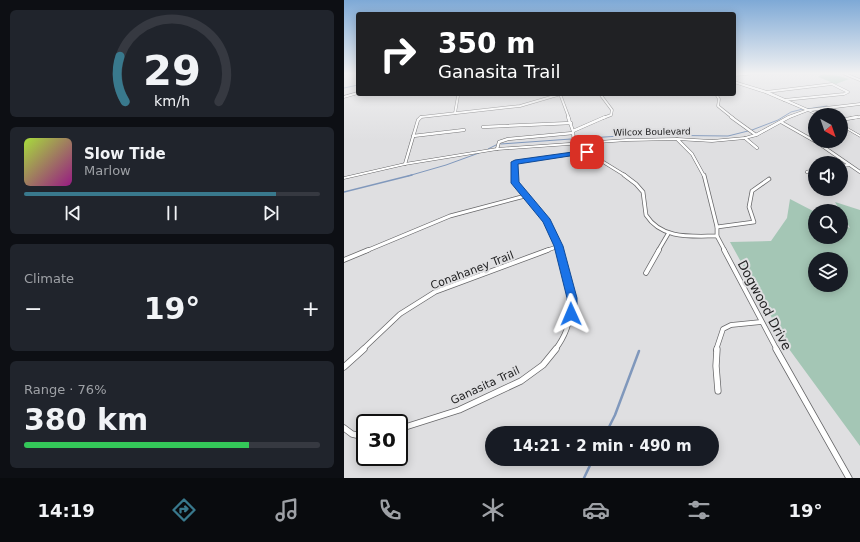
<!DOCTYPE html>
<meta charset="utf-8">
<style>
:root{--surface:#171b24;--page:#20242c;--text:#f1f3f6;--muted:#9ea1a6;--line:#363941;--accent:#39798d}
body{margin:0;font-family:"DejaVu Sans",sans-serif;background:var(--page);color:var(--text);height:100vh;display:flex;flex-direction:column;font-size:15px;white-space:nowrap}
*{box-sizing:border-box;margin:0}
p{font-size:13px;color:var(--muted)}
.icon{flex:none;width:22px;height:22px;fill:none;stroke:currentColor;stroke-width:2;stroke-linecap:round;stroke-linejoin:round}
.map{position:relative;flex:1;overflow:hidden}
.side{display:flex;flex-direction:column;gap:10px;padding:10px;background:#0d0f14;width:344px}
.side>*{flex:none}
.hud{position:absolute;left:12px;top:12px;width:380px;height:84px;border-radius:4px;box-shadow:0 2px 10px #0003;background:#202124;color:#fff;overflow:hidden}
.needle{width:26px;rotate:140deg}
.fabs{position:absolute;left:464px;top:108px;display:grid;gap:8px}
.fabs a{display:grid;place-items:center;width:40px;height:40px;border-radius:50%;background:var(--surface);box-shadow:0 2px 10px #0003;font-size:20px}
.speed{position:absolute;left:12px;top:414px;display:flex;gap:8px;font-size:20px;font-weight:700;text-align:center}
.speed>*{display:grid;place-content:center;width:52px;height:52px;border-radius:50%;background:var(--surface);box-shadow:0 2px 10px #0003;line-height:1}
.speed .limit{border:2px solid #111;border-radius:6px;background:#fff;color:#111}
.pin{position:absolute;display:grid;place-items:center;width:34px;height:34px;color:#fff;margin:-17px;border-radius:8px;box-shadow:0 2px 6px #0006}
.me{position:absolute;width:44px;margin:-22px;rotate:359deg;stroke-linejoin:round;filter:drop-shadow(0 0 3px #0008)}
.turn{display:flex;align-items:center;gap:14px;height:84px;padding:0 16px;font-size:18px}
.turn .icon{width:52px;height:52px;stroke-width:2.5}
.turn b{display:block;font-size:28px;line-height:34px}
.big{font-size:30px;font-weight:800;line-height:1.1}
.side .tile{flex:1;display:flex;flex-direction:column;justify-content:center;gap:6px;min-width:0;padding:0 14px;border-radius:6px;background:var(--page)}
.side .dial{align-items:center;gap:0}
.dial svg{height:104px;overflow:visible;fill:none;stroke:var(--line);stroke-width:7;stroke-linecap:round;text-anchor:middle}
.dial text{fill:var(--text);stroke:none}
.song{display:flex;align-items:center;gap:12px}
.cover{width:48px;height:48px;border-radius:6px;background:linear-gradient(135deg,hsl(80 70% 55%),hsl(310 70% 35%))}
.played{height:4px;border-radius:2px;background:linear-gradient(90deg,var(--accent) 85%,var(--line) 85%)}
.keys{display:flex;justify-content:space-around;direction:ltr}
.heat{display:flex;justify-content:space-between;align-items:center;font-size:22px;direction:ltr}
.charge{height:6px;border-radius:3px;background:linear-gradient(90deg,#34c759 76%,var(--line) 0)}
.trip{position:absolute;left:141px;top:426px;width:234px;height:40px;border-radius:20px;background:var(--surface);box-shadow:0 2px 10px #0003;font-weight:800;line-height:40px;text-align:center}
.dock{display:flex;height:64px;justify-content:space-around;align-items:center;background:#090b0e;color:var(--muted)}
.dock .icon{width:28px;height:28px}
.dock .active{color:var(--accent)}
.dock b{font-size:18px;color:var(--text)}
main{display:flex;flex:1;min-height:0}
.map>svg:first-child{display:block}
.green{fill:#a4c6b5;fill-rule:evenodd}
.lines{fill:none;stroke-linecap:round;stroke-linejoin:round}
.stream-far2{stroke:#8098bc;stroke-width:1}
.stream-far1{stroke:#8098bc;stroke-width:1.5}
.stream{stroke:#8098bc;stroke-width:2.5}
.street-far4-casing{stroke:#676769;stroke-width:3}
.street-far3-casing{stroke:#676769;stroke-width:3.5}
.street-far2-casing{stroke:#676769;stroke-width:4.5}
.street-far1-casing{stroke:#676769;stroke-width:5.5}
.street-casing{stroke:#676769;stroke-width:7}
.secondary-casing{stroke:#676769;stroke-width:1}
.street-far4{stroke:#fff;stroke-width:2}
.street-far3{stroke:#fff;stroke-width:2.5}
.street-far2{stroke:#fff;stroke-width:3}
.street-far1{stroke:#fff;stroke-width:4}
.street{stroke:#fff;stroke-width:5.5}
.secondary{fill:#fff;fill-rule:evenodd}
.route{fill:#1a73e8;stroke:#114b97}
.labels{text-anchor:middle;stroke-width:4;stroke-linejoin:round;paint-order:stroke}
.far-street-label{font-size:9px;fill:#232324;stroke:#dfdfe1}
.street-label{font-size:11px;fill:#232324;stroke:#dfdfe1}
.near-street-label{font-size:13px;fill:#232324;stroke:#dfdfe1}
</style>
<main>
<section class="side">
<div class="tile dial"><svg viewBox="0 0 100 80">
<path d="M14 69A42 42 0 1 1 86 69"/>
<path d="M14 69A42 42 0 0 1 10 34" stroke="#39798d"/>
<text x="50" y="56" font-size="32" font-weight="700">29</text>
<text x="50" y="72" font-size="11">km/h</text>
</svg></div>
<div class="tile">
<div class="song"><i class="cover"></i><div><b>Slow Tide</b><p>Marlow</p></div></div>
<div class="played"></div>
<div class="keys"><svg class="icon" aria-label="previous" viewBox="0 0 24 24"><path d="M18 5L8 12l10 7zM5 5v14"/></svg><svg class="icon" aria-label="pause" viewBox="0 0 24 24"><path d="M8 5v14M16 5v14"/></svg><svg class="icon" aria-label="next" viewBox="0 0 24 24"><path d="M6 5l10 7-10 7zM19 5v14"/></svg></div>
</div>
<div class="tile"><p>Climate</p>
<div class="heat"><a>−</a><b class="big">19°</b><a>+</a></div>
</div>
<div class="tile"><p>Range · 76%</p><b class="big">380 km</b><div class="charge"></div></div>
</section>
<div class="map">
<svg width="516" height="478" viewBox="0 0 516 478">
<rect width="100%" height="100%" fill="#dfdfe1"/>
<g class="green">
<polygon points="479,74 495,76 505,79 492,84 474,77"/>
<path d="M446,199l25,13v25h26v-13l9,4 -15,-26 25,8v236l-71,-97 -59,-107 41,-1 16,-23zM471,259h26v26h-26z"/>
</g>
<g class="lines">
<g class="stream-far2">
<polyline points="0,88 14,85"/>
<polyline points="463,109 483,106"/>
<polyline points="408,130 434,120 447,112 459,109"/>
<polyline points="230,139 291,135 384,136 404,131"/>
<polyline points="157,144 227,139"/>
<polyline points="144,149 152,145"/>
<polyline points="64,176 102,165 135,153"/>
</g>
<polyline class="stream-far1" points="0,192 68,175"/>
<g class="stream">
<polyline points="262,433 271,415 295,351"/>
<polyline points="240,478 249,459"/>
</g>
<g class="street-far4-casing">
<g id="street-far4">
<polyline points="501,74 516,80"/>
<polyline points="390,75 403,74"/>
<polyline points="422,92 488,84 504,92 500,94 440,100"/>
<polyline points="216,94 225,118"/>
<polyline points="256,94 268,110 267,115 259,118"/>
<polyline points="372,94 375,99 374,106 389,118"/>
<polyline points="111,113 114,96"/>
<polyline points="76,118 77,117 176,106 217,94"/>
<polyline points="507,118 516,117"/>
</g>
</g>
<g class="street-far3-casing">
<g id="street-far3">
<polyline points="224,117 229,131 230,143"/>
<polyline points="387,117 412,135"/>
<polyline points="497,120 513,117"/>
<polyline points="437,122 474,143 516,172"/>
<polyline points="139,127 227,123"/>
<polyline points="229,131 261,117"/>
<polyline points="69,136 120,130"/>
<polyline points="401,138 413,148"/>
<polyline points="333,139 348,154 360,176"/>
<polyline points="243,143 243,152 282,176"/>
<polyline points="153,149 155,142 164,139 229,133"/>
<polyline points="61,164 74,120 77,117"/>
<polyline points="497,166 505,165"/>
<polyline points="463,172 471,170"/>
<polyline points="171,176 171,162 243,152"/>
</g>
</g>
<g class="street-far2-casing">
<g id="street-far2">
<polyline points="171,175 171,183 203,221 216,251"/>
<path d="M280,175l12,9 7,8 3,23c16,25 46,21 71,21"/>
<polyline points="360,175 373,227 373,236 381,251"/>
<polyline points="373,227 410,222 405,207 408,191 425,179"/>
<polyline points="22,251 106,216 181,196"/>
<polyline points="201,251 215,246"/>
<polyline points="314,251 324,234"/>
</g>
</g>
<g class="street-far1-casing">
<g id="street-far1">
<polyline points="380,250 433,350"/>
<polyline points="0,260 24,250"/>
<polyline points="302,273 315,250"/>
<polyline points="18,350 56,314 91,292 204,250"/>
<path d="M211,350c26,-34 14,-63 5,-100"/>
<polyline points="372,350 379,329 387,325 417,322"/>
</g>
</g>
<g class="street-casing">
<g id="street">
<polyline points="373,349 372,366 374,391"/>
<polyline points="432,349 505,478"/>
<polyline points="0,367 20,349"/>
<polyline points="0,428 8,434 21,437"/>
<polyline points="55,429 115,410 177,381 199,365 212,349"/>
</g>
</g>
<g class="secondary-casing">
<g id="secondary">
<polygon points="390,81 423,91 464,109 516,103 516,105 467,111 476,115 473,115 464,111 446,118 413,136 401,139 368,142 333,140 283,141 153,150 61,165 0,179 0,177 61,163 153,148 283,139 333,138 368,140 401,137 411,134 444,116 461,110 421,93 390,83"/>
<polygon points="14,92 14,94 0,98 0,96"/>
<polygon points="497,124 516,135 516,137 497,126"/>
</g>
</g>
<use href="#street-far4" class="street-far4"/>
<use href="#street-far3" class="street-far3"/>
<use href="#street-far2" class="street-far2"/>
<use href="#street-far1" class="street-far1"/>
<use href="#street" class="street"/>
<use href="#secondary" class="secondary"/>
</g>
<linearGradient id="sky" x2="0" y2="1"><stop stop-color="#7ea9d6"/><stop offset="0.52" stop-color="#f1f1f2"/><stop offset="1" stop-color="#f1f1f2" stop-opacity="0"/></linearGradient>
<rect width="516" height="141" fill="url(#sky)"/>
<polygon class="route" points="243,150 245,151 245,153 174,164 175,182 206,219 219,246 233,298 233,314 231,317 227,319 223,317 222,314 223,298 210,246 199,222 167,183 167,162 171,160"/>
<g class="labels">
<g class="far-street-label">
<text transform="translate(308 132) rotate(-1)" y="3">Wilcox Boulevard</text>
</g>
<g class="street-label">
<text transform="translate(128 270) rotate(-21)" y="4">Conahaney Trail</text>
<text transform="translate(141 385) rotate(-25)" y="4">Ganasita Trail</text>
</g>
<g class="near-street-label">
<text transform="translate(421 305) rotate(62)" y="5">Dogwood Drive</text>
</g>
</g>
</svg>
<div class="fabs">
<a><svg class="needle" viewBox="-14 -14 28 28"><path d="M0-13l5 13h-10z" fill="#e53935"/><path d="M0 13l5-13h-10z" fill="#9ea1a6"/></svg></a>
<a><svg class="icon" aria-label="sound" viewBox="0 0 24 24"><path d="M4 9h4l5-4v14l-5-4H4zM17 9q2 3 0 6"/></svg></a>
<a><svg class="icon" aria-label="search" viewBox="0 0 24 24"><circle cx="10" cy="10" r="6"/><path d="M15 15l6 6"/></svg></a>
<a><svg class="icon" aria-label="layers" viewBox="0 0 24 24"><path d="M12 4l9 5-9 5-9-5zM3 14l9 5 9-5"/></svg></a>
</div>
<div class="speed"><div class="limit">30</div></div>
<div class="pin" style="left:243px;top:152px;background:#d93025"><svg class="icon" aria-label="arrive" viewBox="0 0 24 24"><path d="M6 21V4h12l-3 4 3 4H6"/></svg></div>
<svg class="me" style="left:227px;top:314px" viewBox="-20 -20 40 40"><path d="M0-17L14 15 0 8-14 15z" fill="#1a73e8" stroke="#fff" stroke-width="4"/></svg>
<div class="trip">14:21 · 2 min · 490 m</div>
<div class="hud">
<div class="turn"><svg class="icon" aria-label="right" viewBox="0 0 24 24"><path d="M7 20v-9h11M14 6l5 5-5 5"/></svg><div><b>350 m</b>Ganasita Trail</div></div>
</div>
</div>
</main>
<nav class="dock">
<b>14:19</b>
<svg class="icon active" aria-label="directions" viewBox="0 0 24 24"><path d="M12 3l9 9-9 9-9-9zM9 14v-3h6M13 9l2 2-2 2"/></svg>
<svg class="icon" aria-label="music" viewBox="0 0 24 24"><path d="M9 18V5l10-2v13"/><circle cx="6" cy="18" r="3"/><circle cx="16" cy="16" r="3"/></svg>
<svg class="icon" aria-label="phone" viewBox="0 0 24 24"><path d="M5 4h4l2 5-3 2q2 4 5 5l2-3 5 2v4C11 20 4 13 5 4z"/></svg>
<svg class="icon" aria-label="climate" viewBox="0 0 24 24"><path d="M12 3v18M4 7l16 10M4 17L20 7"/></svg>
<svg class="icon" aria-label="car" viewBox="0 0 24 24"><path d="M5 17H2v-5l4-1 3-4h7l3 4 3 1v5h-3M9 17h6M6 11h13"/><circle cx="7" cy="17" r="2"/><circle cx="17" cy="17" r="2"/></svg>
<svg class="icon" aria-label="filters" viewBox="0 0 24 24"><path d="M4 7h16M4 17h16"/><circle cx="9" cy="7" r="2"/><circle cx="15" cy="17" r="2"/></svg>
<b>19°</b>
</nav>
